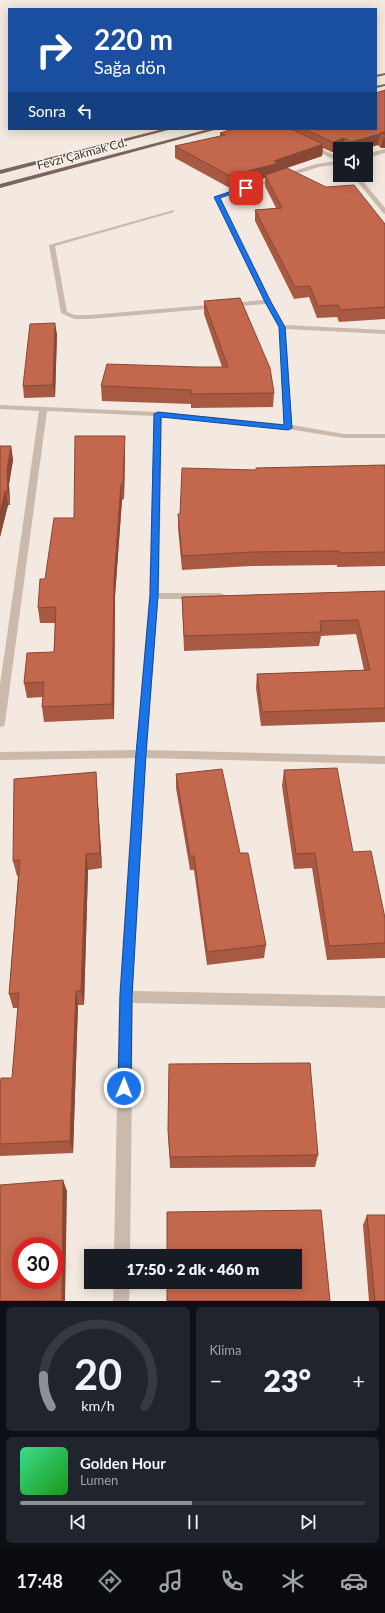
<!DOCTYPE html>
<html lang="tr">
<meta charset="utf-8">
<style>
:root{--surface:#171b24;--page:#20242c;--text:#f1f3f6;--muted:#9ea1a6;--line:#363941;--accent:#8c9099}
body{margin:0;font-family:Lato,sans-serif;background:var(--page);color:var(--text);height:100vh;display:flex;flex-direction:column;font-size:15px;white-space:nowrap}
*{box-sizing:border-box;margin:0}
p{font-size:13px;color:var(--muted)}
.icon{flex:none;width:22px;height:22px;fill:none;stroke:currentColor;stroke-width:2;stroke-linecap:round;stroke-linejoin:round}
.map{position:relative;height:1301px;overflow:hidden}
.panel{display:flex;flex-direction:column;gap:6px;padding:6px;background:#0d0f14;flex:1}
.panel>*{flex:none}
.hud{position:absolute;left:8px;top:8px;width:369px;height:122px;border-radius:0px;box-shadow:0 2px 10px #0003;background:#1a4fa0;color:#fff;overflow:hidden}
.buttons{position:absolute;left:333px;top:142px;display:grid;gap:8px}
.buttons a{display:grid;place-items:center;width:40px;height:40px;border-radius:0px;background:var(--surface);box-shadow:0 2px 10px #0003;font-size:20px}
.speed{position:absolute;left:12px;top:1237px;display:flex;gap:8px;font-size:20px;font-weight:700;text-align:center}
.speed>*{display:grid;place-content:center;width:52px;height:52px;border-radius:50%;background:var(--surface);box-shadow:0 2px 10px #0003;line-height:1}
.speed .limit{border:6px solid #d22;background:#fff;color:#111}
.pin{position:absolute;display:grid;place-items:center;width:34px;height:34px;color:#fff;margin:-17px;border-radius:8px;box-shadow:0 2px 6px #0006}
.me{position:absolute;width:44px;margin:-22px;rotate:1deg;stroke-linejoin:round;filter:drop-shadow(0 0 3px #0008)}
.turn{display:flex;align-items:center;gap:14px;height:84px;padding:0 20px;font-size:18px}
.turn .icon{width:52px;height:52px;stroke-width:2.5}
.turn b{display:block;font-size:28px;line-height:34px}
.then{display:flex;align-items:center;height:38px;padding:0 20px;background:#0003;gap:8px;font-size:15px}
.big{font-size:30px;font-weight:800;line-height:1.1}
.panel .card{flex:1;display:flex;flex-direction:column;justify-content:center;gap:6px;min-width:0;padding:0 14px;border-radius:6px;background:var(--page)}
.panel .dial{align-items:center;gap:0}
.dial svg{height:104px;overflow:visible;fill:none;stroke:var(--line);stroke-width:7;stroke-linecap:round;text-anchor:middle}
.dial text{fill:var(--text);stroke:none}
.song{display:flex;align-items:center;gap:12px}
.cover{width:48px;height:48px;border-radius:6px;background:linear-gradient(135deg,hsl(150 70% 55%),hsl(120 70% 35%))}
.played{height:4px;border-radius:2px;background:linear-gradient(90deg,var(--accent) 50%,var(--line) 50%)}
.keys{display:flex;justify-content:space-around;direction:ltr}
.heat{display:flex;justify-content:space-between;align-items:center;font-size:22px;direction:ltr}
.panel .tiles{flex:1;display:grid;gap:6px;grid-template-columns:1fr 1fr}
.card:last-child{grid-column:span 2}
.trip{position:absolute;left:84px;top:1249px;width:218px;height:40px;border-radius:0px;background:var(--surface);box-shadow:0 2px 10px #0003;font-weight:800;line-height:40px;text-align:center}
.dock{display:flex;height:64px;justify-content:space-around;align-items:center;background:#090b0e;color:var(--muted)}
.dock .icon{width:28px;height:28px}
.dock .on{color:var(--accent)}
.dock b{font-size:18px;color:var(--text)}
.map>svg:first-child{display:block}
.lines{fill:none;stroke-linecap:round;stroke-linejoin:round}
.minor{fill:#cbb9ac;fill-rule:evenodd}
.major{fill:#7a655c;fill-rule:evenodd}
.wall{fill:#a85942}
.shaded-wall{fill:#884836}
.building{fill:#c3674d;stroke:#884836;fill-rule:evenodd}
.route{fill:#1a73e8;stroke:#114b97}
.labels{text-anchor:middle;stroke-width:3;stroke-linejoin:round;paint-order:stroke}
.far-street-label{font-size:12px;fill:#392f2a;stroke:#faf3ec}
</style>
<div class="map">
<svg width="385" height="1301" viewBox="0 0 385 1301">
<rect width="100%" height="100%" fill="#f3e9e0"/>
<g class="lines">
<g class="minor">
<polygon points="309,145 313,145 340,158 340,164 319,167 220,198 271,302 284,325 385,330 385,334 286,329 292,425 344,434 385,434 385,438 344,438 288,429 162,417 159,593 221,593 226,596 221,599 158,599 147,750 385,756 385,764 146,758 133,991 385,996 385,1008 133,1003 130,1256 114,1256 119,997 135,758 0,760 0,752 136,750 149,596 154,416 47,411 5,723 4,726 0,727 0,685 39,411 0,409 0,405 158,412 284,424 279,327 266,304 90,319 74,319 61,313 49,245 174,210 174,212 55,246 67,312 75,315 90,315 264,300 214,197 316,164 337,161 309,147"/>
<polygon points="385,149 385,153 366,158 366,154"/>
<polygon points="352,175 358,175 385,208 385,214 383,213"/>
<polygon points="114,1282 130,1282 129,1301 113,1301"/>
</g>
<g class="major">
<polygon points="385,73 385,75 376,77 376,75"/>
<polygon points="385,84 385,86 376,88 376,86"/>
<polygon points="163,129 172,129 0,174 0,170"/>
<polygon points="209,129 218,129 0,188 0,184"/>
</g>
</g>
<g class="wall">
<polygon points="376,93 385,148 381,148 378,145 362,149 344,149 343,148 340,149 332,152 323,148 322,156 281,170 385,224 385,319 339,322 337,317 317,318 309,297 294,299 255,221 255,210 276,208 265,186 265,178 231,187 228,187 175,158 175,146 220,136 220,133 233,129 376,129"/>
<polygon points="204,301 274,393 273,407 191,408 191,404 102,401 101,386 198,367 222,367 204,314"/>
<polygon points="57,334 55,397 24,398 23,386"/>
<polygon points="0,446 11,446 13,460 9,484 10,505 8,505 0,537"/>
<polygon points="125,451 124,499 122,500 115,596 114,719 44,722 42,707 43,697 27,698 24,683 54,652 55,623 40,623 38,608 45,579 74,518"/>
<polygon points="385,465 385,566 337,567 337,565 251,566 182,570 178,528 178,514 180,514 256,470 256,468"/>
<polygon points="385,591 385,722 261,726 256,688 257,674 364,670 356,634 321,636 319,646 184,651 182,597"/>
<polygon points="284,770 353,852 385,918 385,958 327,960 312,868 294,869 282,786"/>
<polygon points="96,772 102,868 88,870 84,1005 78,1005 73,1153 0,1156 0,1087 12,1078 18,1008 13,1008 9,994 18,876 17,876 13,861"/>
<polygon points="176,774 240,853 266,945 264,958 207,965 194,870 190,870 176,788"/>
<polygon points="168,1130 318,1155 315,1167 170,1168"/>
<polygon points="367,1215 385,1301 369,1301 363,1225"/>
</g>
<g class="shaded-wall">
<polygon points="385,132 385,148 381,148 383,138 380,133"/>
<polygon points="380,134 378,145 362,149 351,149 351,142"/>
<polygon points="344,138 343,148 340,149 332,152 333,142"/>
<polygon points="323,144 322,156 265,175 265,178 231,187 232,175"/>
<polygon points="55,323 57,334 55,397 53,385"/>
<polygon points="125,436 125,451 124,499 123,484"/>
<polygon points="11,446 13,460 9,484 10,505 8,491 7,470"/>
<polygon points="121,484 122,500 115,596 114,719 112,704 114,580"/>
<polygon points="5,491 8,505 0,537 0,513"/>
<polygon points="96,772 102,868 100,853"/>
<polygon points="86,854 88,870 84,1005 81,991"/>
<polygon points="76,991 78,1005 73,1153 70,1141"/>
<polygon points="63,1180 67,1191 65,1301 62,1301"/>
</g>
<g class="building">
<polygon points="385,90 385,132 380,133 385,135 385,138 383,138 380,134 351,142 344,138 333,142 304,129 376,129 376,93"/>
<polygon points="233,129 291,129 323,144 274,161 279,163 232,175 228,175 175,146 225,135 220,133"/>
<polygon points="287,168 326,187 354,185 385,224 385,307 340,310 338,305 318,306 310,286 295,287 255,210 282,208 265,175"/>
<polygon points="240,298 270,368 274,393 191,394 191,390 101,386 107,364 198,367 228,367 204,301"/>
<polygon points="55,323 53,385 23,386 30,324"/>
<polygon points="75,436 125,436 123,484 121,484 114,580 112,704 42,707 44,682 24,683 27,653 54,652 56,607 38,608 40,579 45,579 54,518 74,518"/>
<polygon points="0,446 11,446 7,470 8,491 5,491 0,513"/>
<polygon points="385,465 385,552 339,553 339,551 252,552 182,556 178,514 180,514 182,468 256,470 256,468"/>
<polygon points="385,591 385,708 262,712 257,674 370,670 358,620 320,621 321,632 184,636 182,597"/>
<polygon points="337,768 353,852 371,851 385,918 385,943 329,946 315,853 296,854 284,770"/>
<polygon points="222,769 240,853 248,853 266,945 207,952 194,856 190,856 176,774"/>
<polygon points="96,772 100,853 86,854 81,991 76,991 70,1141 0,1144 0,1087 1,1078 12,1078 19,993 9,994 20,860 13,861 14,779"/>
<polygon points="310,1063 318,1155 170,1157 168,1130 169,1064"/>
<path d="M63,1180l-1,121h-62v-116zM21,1246h34v34h-34z"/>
<polygon points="321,1210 330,1301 167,1301 167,1282 295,1282 295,1256 167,1256 167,1212"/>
<polygon points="367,1215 385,1215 385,1301 375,1301"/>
</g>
<polygon class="route" points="244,187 248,188 220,198 271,302 285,327 292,428 288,430 161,417 158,596 146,754 132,996 131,1088 129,1093 124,1095 120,1093 118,1088 120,996 136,754 150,596 154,414 158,412 284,425 279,327 265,302 214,197"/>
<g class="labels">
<g class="far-street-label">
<text transform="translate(82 154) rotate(-15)" y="4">Fevzi Çakmak Cd.</text>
</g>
</g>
</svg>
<div class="buttons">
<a><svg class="icon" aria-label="sound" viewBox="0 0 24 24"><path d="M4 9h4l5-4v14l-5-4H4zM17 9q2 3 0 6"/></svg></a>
</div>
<div class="speed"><div class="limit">30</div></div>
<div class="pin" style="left:246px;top:188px;background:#d93025"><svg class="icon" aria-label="arrive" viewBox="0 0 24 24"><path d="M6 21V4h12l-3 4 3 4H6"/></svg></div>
<svg class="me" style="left:124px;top:1088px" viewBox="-20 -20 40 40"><circle r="17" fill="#1a73e8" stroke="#fff" stroke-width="3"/><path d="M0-11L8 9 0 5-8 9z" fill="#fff"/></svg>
<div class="trip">17:50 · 2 dk · 460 m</div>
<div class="hud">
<div class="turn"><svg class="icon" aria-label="right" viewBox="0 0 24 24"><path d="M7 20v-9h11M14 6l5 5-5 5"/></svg><div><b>220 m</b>Sağa dön</div></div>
<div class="then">Sonra<svg class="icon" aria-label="left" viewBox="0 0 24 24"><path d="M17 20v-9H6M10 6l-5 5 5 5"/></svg></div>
</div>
</div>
<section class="panel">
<div class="tiles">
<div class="card dial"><svg viewBox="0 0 100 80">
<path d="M14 69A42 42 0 1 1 86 69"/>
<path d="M14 69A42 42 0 0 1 8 45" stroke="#8c9099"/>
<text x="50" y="56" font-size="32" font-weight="700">20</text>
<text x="50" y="72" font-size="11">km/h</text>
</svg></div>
<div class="card"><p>Klima</p>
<div class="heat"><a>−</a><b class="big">23°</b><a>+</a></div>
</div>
<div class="card">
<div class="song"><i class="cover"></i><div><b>Golden Hour</b><p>Lumen</p></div></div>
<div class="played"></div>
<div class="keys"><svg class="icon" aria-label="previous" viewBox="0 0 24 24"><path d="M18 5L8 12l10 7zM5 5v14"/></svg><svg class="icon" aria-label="pause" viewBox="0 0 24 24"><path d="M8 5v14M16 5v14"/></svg><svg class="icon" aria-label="next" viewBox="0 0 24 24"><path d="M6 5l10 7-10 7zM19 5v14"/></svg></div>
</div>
</div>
</section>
<nav class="dock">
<b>17:48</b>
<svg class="icon on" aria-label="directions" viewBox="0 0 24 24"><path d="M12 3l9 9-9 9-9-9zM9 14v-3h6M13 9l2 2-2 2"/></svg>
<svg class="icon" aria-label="music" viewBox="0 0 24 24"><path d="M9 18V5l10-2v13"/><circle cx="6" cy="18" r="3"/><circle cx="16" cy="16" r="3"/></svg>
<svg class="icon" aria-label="phone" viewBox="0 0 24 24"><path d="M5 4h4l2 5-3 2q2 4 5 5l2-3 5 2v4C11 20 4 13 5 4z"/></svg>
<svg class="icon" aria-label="climate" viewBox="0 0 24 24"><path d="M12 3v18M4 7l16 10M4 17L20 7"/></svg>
<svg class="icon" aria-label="car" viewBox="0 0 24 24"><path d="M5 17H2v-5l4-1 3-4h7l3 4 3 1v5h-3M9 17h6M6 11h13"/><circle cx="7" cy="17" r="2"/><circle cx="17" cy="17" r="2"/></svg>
</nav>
